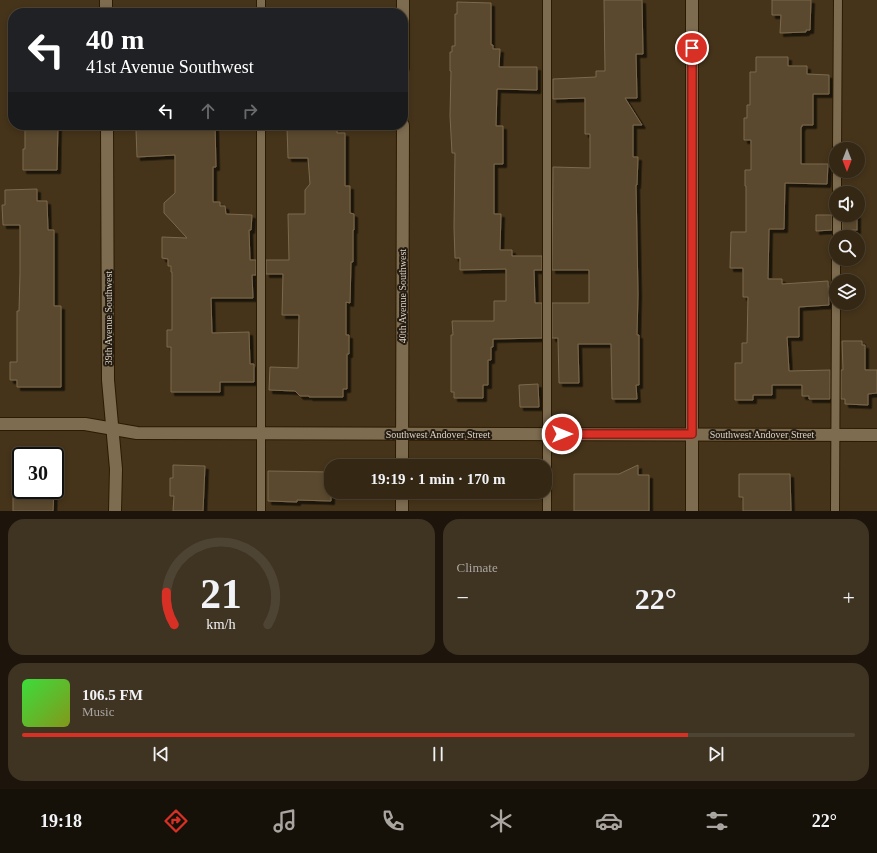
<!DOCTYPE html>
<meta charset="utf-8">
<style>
:root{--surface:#342714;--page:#3f3322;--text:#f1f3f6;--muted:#a9a5a0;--line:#4e4434;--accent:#d93025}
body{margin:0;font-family:"Times New Roman",serif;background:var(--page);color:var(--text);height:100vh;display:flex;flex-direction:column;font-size:15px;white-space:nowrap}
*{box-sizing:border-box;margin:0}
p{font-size:13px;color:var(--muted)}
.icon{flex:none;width:22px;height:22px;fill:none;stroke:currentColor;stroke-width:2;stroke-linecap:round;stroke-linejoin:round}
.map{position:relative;height:511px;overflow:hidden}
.details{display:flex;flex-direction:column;gap:8px;padding:8px;background:#1d150b;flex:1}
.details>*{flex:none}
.guide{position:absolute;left:8px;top:8px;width:400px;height:122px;border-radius:16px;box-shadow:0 2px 6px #0003,0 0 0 1px var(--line);background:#202124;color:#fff;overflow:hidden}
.needle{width:26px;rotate:180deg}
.controls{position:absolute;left:829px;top:142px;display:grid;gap:8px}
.controls a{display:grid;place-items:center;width:36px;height:36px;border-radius:50%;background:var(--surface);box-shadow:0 2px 6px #0003,0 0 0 1px var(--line);font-size:20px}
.speed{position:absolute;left:12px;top:447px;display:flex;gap:8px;font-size:20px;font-weight:700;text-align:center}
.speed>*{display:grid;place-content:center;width:52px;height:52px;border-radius:50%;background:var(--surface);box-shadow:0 2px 6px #0003,0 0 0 1px var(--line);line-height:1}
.speed .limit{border:2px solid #111;border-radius:6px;background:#fff;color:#111}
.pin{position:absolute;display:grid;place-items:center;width:34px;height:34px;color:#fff;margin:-17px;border:2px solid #fff;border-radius:50%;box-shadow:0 1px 4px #0007}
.me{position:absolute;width:44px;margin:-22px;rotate:90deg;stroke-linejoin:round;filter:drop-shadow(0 0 3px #0008)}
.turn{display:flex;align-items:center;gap:14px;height:84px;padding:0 12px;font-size:18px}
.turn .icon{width:52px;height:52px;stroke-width:2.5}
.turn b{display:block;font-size:28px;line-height:34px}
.lanes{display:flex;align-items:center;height:38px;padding:0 12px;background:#0003;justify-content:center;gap:20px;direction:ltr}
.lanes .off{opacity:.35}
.big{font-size:30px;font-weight:800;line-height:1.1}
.details .card{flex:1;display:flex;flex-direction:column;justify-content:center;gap:6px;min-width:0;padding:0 14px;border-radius:16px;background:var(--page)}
.details .dial{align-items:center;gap:0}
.dial svg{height:104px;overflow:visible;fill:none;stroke:var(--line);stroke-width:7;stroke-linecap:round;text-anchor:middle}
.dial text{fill:var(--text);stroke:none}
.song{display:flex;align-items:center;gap:12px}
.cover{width:48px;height:48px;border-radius:6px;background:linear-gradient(135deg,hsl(120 70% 55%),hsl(70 70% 35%))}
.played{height:4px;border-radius:2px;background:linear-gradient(90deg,var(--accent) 80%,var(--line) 80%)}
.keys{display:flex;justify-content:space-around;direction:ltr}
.heat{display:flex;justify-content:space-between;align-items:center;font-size:22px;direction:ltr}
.details .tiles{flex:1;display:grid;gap:8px;grid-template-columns:1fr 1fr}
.card:last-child{grid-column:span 2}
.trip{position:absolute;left:324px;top:459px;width:228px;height:40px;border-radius:16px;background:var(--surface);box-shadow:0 2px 6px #0003,0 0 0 1px var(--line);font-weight:800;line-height:40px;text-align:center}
.menu{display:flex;height:64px;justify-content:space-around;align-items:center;background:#151008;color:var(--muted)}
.menu .icon{width:28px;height:28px}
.menu .current{color:var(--accent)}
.menu b{font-size:18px;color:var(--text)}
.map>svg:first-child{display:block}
.building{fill:#5a492e;stroke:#7c694d;filter:url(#shadow)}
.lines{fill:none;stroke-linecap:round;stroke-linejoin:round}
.lane-casing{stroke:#2b1b02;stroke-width:10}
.street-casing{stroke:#2b1b02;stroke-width:14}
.lane{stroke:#7e6c50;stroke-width:8}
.street{stroke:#7e6c50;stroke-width:12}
.route-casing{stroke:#8d1f18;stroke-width:10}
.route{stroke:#d93025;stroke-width:7}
.labels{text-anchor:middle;stroke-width:4;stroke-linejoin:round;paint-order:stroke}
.street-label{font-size:10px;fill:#ded3c4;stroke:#251d12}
</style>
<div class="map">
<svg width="877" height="511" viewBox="0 0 877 511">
<defs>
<filter id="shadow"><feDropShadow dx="3.5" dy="3.5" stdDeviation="0" flood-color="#0009"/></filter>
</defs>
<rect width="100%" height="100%" fill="#45341a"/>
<g class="building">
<polygon points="604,0 642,0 643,54 636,54 637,98 625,98 642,125 633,125 633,157 638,157 637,185 636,185 638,294 637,335 639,335 639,385 636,385 637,399 612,399 611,344 578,344 579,383 559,383 558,338 552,338 552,303 589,303 589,270 552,270 553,167 590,168 590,134 585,134 585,98 553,99 553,79 596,77 596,71 605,71"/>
<polygon points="772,0 811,0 810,30 806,30 806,32 780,33 781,15 772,15"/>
<polygon points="457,2 491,3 491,45 493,45 493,49 500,49 499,67 537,67 537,90 497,89 496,126 503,126 503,164 494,164 494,214 501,214 500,250 512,250 512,256 542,256 542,270 534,270 535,303 542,303 542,338 493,339 493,347 491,347 491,360 488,360 488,385 483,385 483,398 454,398 454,392 451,392 451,335 453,335 452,321 494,321 494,301 506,301 506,269 460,270 460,258 455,258 454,227 455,153 452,153 450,116 451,71 450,71 450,52 452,52 452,46 455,46 455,14 457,14"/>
<polygon points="756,57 788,57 788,66 807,66 807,74 829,75 829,94 813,94 813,125 802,125 802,127 801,127 801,164 828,164 827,184 785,183 784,229 769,229 768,279 782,279 782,284 828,281 829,305 799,307 799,337 787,337 789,371 830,370 830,399 809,399 809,396 802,396 802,385 772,385 772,395 753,395 753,400 735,400 735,363 742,363 742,343 747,343 748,297 743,297 743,268 730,268 731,232 746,232 746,186 745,186 745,170 751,170 751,140 744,140 744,118 747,118 747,105 750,105 750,72 756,72"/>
<polygon points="25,125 58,125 57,170 23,170 23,149 25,149"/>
<polygon points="170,125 215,125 216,167 213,167 213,202 220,202 220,206 225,206 226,214 252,215 251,230 249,230 250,260 256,260 256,275 252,275 253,298 211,298 212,333 249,332 250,364 254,364 254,382 220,382 220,392 171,392 171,347 167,347 167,330 172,330 172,272 171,272 171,266 168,266 168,259 162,258 162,237 187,238 164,213 164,203 175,193 175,155 137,157 136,130 170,129"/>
<polygon points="289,125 332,125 332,129 337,129 337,133 345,133 345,186 350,186 350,213 354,214 354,230 353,230 353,262 351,262 350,303 346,302 346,335 349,335 349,354 347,354 347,389 343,389 343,397 309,397 309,396 300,396 295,391 269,390 270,367 298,368 299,315 282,315 283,274 266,274 266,260 289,260 288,214 305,214 305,190 310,184 308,158 288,158 287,128 289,128"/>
<polygon points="37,189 37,201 47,201 48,230 54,230 54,306 61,306 61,387 17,387 17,380 10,380 10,362 17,362 17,311 19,311 20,273 20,225 3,225 2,205 5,205 5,190"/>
<polygon points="816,215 832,215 832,230 816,231"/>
<rect x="842" y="215" width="15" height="15"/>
<polygon points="842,341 862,341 862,345 865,345 865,370 877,370 877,393 868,394 868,405 845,404 845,399 841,399 841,370 843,370"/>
<polygon points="538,384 539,407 520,407 519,385"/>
<polygon points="173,465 205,466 203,511 173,511 174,496 170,496 170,478 173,478"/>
<polygon points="638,465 638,475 649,475 649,511 574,511 574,474 619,474"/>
<polygon points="268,471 331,472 331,501 297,500 297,502 268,501"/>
<polygon points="739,474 790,474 791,511 743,511 743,497 739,497"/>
<polygon points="13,490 54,490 53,511 13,511"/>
</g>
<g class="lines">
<g class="lane-casing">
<g id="lane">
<polyline points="261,0 261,13"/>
<polyline points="837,149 838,0"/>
<polyline points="837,193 837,171"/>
<polyline points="837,237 837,215"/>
<polyline points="836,281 836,259"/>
<polyline points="261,511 261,125"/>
<polyline points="547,511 547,0"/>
<polyline points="835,511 836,303"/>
</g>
</g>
<g class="street-casing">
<g id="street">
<polyline points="106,0 106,13"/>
<polyline points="403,68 403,0"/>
<polyline points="107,125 108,380 116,469 115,511"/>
<polyline points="0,424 85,424 137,433 877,435"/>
<polyline points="402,466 403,125"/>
<polyline points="402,492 402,511"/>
<polyline points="692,511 692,0"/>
</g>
</g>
<use href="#lane" class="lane"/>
<use href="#street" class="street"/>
</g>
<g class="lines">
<g class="route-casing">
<polyline id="route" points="562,434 692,434 692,48"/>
</g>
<use href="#route" class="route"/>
</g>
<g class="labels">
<g class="street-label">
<text transform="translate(402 296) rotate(-90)" y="4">40th Avenue Southwest</text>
<text transform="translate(108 318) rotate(-90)" y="4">39th Avenue Southwest</text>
<text x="438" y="438">Southwest Andover Street</text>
<text x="762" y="438">Southwest Andover Street</text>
</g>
</g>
</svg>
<div class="controls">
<a><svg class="needle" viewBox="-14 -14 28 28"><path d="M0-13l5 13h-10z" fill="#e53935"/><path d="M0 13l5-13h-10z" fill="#a9a5a0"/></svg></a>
<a><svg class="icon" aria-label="sound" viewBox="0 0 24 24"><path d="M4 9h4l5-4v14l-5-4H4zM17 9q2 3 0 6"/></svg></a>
<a><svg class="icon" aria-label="search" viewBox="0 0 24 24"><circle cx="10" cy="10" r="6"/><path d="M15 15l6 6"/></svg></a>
<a><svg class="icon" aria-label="layers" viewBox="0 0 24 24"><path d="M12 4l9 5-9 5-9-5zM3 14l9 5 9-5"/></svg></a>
</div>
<div class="speed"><div class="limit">30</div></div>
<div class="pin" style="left:692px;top:48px;background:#d93025"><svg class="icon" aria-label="arrive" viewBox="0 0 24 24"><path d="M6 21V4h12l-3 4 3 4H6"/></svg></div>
<svg class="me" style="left:562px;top:434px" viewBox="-20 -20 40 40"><circle r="17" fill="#d93025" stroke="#fff" stroke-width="3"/><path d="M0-11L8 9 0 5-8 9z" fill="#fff"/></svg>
<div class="trip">19:19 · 1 min · 170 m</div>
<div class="guide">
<div class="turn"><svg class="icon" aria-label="left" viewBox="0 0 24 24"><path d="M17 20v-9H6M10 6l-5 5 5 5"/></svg><div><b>40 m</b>41st Avenue Southwest</div></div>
<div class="lanes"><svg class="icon" aria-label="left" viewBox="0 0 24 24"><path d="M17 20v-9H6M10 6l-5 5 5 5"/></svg><svg class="icon off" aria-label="ahead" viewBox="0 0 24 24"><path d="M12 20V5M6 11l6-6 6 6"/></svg><svg class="icon off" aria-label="right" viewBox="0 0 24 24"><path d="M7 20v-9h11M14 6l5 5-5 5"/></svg></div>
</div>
</div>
<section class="details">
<div class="tiles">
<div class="card dial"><svg viewBox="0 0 100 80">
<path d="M14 69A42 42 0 1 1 86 69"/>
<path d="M14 69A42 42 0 0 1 8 44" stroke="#d93025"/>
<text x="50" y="56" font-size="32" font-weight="700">21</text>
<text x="50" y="72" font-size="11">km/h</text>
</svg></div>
<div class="card"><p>Climate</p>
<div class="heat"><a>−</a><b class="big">22°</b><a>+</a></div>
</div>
<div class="card">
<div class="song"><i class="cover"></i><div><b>106.5 FM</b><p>Music</p></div></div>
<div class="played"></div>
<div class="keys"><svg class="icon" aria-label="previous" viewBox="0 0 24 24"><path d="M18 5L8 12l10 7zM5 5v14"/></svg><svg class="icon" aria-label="pause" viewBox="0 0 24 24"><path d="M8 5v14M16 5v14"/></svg><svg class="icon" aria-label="next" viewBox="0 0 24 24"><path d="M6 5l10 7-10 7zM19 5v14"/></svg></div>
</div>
</div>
</section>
<nav class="menu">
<b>19:18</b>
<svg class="icon current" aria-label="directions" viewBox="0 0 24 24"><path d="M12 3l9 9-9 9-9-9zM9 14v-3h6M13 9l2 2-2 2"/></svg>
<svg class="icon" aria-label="music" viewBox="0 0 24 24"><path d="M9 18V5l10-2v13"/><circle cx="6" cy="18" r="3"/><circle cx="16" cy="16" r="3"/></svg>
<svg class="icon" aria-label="phone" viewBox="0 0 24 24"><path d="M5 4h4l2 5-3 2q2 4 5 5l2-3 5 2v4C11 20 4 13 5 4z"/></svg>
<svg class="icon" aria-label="climate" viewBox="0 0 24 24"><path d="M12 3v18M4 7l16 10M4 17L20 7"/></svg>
<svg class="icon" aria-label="car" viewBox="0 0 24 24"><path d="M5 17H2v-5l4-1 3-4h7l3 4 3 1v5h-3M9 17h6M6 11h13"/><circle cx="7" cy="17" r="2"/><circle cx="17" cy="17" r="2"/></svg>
<svg class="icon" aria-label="filters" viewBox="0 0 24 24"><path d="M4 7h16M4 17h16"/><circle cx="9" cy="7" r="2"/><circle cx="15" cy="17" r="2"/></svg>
<b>22°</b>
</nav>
